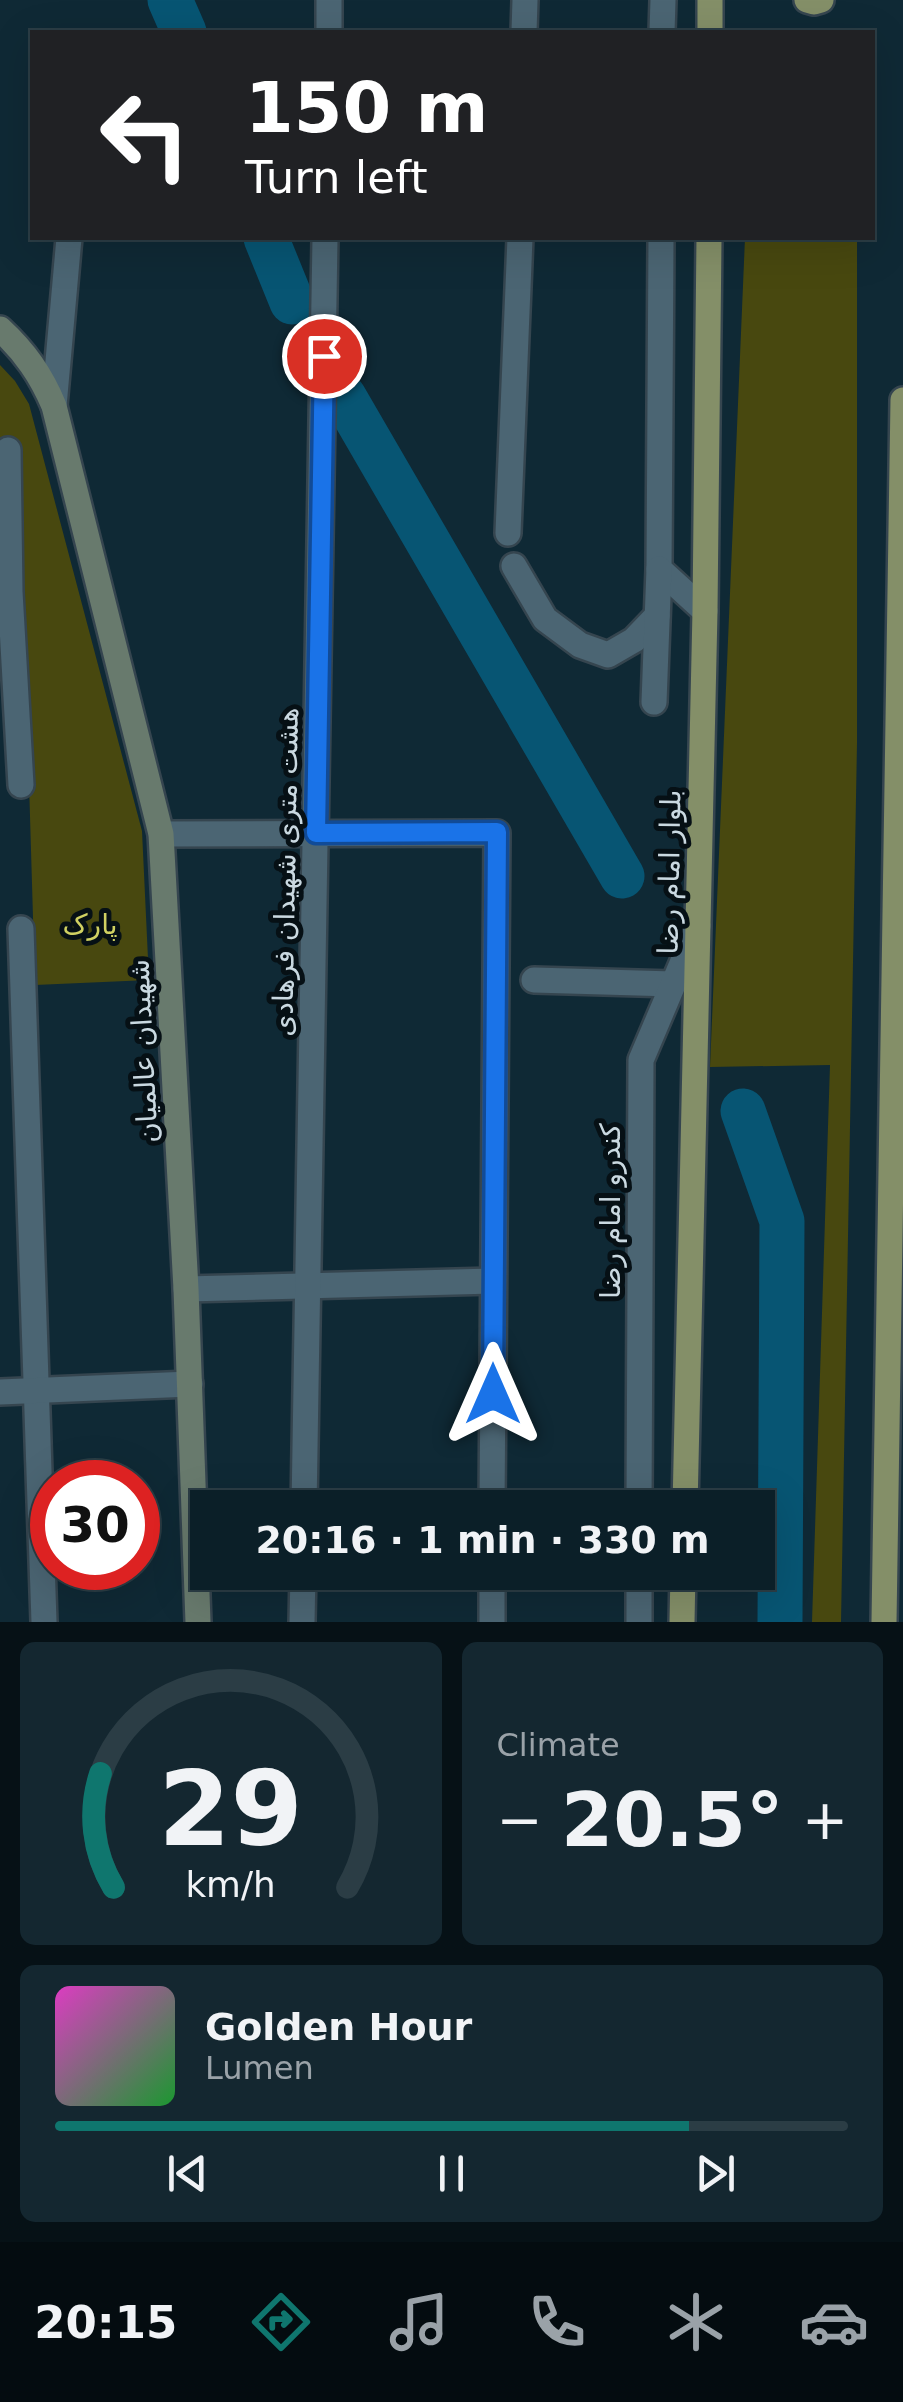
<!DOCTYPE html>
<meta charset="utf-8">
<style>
:root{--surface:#0b1f28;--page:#142730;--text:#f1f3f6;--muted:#9aa2a8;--line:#2b3d45;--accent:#0f766e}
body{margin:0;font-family:"DejaVu Sans",Vazirmatn,sans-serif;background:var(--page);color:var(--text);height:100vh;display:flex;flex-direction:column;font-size:38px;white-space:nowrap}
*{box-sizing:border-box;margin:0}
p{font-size:32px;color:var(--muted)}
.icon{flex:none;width:55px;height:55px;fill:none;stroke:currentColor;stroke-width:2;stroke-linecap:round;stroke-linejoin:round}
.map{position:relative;height:1622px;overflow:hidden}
.sheet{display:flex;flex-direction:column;gap:20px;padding:20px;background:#061116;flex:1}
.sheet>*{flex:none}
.hud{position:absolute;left:30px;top:30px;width:845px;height:210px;border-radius:0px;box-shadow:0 10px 40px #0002,0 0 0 2px var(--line);background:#202124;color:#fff;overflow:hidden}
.speed{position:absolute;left:30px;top:1460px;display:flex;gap:20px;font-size:50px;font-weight:700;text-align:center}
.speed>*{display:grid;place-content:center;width:130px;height:130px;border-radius:50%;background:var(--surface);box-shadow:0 10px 40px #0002,0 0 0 2px var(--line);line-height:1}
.speed .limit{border:15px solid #d22;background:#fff;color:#111}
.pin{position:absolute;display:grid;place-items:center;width:85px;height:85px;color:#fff;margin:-42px;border:5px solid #fff;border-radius:50%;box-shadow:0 2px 10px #0007}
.me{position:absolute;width:110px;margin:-55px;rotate:0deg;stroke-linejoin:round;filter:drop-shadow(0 0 8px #0008)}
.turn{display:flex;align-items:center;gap:35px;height:210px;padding:0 50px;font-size:45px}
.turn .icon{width:130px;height:130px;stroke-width:2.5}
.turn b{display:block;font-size:70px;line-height:85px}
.big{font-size:75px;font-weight:700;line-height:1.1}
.sheet .tile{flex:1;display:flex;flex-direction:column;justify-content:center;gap:15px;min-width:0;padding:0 35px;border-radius:15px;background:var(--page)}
.sheet .dial{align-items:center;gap:0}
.dial svg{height:260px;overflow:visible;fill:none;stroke:var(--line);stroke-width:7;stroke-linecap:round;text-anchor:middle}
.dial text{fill:var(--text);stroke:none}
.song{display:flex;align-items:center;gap:30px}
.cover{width:120px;height:120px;border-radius:15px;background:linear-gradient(135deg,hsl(310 70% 55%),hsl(130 70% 35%))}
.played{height:10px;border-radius:5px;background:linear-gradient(90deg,var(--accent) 80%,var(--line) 80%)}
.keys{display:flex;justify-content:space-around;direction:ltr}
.heat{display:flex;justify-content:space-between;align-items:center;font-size:55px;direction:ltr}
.sheet .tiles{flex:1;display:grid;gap:20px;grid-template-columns:1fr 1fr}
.tile:last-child{grid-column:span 2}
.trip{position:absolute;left:190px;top:1490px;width:585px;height:100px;border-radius:0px;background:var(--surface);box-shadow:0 10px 40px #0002,0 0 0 2px var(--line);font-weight:700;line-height:100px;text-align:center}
.tabs{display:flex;height:160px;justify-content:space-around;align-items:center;background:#040c10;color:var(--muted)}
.tabs .icon{width:70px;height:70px}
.tabs .on{color:var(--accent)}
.tabs b{font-size:45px;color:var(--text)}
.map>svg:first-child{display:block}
.green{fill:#48480f}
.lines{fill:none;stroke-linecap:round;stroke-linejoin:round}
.river{stroke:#075573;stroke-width:45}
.street-casing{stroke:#35454f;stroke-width:30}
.secondary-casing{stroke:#35454f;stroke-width:30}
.primary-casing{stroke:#35454f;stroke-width:30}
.street{stroke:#4b6573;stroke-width:25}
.secondary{stroke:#687a6d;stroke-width:25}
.primary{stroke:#848f68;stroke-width:25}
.route-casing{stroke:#114b97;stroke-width:25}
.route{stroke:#1a73e8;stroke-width:18}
.labels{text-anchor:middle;stroke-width:10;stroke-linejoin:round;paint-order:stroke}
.street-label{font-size:28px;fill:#cad9e1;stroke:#061015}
.park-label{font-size:28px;fill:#d0d162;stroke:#061015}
</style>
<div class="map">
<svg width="903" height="1622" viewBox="0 0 903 1622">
<rect width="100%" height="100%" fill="#0f2935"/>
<g class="green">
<polygon points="745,238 857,238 857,743 841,1622 812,1622 830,1065 710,1067"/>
<polygon points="0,365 15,381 29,404 142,831 149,980 35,985 19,445 0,445"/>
</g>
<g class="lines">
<g class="river">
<polyline points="170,0 184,32"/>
<polyline points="266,238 292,302"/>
<polyline points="344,397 622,876"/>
<polyline points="743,1111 782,1221 780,1622"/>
</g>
<g class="street-casing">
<g id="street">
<polyline points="329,32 329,0"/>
<polyline points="524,32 525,0"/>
<polyline points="662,32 663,0"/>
<polyline points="661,238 659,569 705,611"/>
<polyline points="54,406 69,238"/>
<polyline points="8,450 10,592 21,785"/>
<polyline points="508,533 520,238"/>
<polyline points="514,566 545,619 580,645 608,655 634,640 657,616"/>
<polyline points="654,702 659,569"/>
<polyline points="161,834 497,833 492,1508"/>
<polyline points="21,929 44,1622"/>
<polyline points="534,980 673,984"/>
<polyline points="186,1289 493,1281"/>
<polyline points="0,1392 190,1384"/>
<polyline points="304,1508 325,238"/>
<polyline points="639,1508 641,1060 698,926"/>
<polyline points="302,1622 303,1572"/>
<polyline points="492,1622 492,1572"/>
<polyline points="639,1622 639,1572"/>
</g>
</g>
<g class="secondary-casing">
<path id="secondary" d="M0,329c25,23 41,46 54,77l107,428 25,455 12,333"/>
</g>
<g class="primary-casing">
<g id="primary">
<polyline points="807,0 814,2 821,0"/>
<polyline points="710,32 710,0"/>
<polyline points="685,1508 705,611 709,238"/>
<polyline points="682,1622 683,1572"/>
<polyline points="884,1622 903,400"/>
</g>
</g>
<use href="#street" class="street"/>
<use href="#secondary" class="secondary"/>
<use href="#primary" class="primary"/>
</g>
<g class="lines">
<g class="route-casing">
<polyline id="route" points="324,356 316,833 497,832 493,1394"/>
</g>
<use href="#route" class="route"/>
</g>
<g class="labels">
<g class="street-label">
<text transform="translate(285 872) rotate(-89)" y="10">هشت متری شهیدان فرهادی</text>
<text transform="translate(669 872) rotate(-89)" y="10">بلوار امام رضا</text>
<text transform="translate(143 1051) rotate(-93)" y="10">شهیدان عالمیان</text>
<text transform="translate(610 1211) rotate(-90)" y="10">کندرو امام رضا</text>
</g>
<g class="park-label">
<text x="90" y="934">پارک</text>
</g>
</g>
</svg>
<div class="speed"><div class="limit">30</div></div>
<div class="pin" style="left:324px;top:356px;background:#d93025"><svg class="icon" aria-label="arrive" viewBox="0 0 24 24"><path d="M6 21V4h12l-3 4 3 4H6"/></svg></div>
<svg class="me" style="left:493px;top:1394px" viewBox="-20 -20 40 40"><path d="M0-17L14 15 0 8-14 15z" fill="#1a73e8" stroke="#fff" stroke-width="4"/></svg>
<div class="trip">20:16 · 1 min · 330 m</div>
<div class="hud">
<div class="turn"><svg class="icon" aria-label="left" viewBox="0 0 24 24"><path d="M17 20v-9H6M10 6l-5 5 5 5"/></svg><div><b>150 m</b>Turn left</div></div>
</div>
</div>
<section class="sheet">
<div class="tiles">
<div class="tile dial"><svg viewBox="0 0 100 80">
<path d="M14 69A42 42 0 1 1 86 69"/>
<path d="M14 69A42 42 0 0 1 10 34" stroke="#0f766e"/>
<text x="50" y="56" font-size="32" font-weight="700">29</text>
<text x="50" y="72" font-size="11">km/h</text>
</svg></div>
<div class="tile"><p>Climate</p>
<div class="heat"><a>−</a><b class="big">20.5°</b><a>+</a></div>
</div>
<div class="tile">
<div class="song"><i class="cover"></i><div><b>Golden Hour</b><p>Lumen</p></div></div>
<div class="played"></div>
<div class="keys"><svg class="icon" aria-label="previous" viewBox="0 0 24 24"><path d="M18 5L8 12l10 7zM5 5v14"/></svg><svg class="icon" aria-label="pause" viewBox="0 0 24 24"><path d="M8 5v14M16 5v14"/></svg><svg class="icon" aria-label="next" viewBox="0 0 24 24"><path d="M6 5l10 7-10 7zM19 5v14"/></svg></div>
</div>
</div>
</section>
<nav class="tabs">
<b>20:15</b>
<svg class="icon on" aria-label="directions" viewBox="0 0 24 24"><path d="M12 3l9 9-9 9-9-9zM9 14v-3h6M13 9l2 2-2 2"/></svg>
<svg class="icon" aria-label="music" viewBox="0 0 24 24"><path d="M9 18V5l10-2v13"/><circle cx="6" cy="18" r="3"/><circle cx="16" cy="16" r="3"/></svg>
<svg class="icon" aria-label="phone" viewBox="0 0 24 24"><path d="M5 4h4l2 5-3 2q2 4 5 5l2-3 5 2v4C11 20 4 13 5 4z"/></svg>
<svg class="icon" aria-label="climate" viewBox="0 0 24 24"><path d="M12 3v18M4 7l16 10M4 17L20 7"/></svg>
<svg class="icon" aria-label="car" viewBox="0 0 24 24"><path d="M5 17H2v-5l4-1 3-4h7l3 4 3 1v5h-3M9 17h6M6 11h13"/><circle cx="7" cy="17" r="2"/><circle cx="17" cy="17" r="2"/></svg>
</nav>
